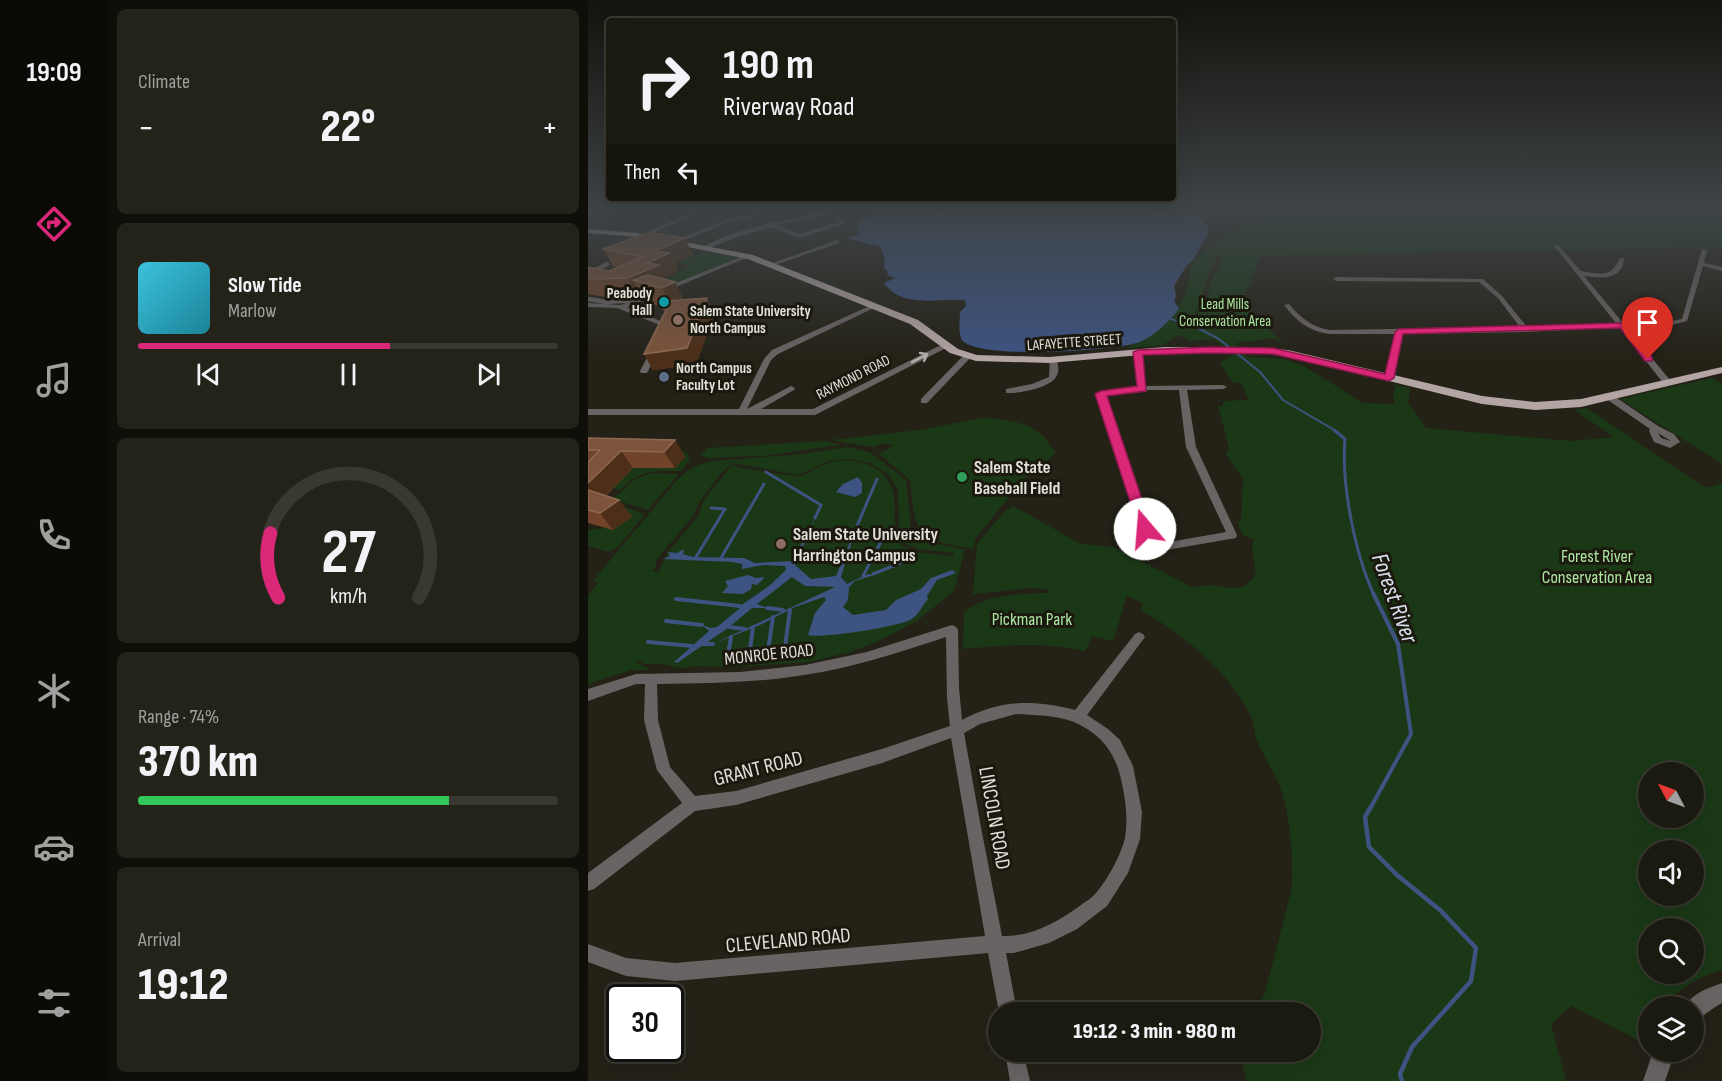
<!DOCTYPE html>
<meta charset="utf-8">
<style>
:root{--surface:#1b1a11;--page:#24231a;--text:#f1f3f6;--muted:#a0a19f;--line:#393831;--accent:#db2777}
body{margin:0;font-family:"Sofia Sans Condensed",sans-serif;background:var(--page);color:var(--text);height:100vh;display:flex;flex-direction:column;font-size:22px;white-space:nowrap}
*{box-sizing:border-box;margin:0}
p{font-size:20px;color:var(--muted)}
.icon{flex:none;width:33px;height:33px;fill:none;stroke:currentColor;stroke-width:2;stroke-linecap:round;stroke-linejoin:round}
.map{position:relative;flex:1;overflow:hidden}
.details{display:flex;flex-direction:column;gap:9px;padding:9px;background:#0f0e09;width:480px}
.details>*{flex:none}
.top-card{position:absolute;left:18px;top:18px;width:570px;height:183px;border-radius:6px;box-shadow:0 6px 24px #0002,0 0 0 2px var(--line);background:#1b1a11;color:var(--text);overflow:hidden}
.needle{width:39px;rotate:311deg}
.buttons{position:absolute;left:1050px;top:762px;display:grid;gap:12px}
.buttons a{display:grid;place-items:center;width:66px;height:66px;border-radius:50%;background:var(--surface);box-shadow:0 6px 24px #0002,0 0 0 2px var(--line);font-size:30px}
.speed{position:absolute;left:18px;top:984px;display:flex;gap:12px;font-size:30px;font-weight:700;text-align:center}
.speed>*{display:grid;place-content:center;width:78px;height:78px;border-radius:50%;background:var(--surface);box-shadow:0 6px 24px #0002,0 0 0 2px var(--line);line-height:1}
.speed .limit{border:3px solid #111;border-radius:9px;background:#fff;color:#111}
.pin{position:absolute;display:grid;place-items:center;width:51px;height:51px;color:#fff;margin:-62px -26px;border-radius:50% 50% 50% 0;rotate:-45deg;box-shadow:0 0 6px #0007}
.pin .icon{rotate:45deg}
.me{position:absolute;width:66px;margin:-33px;rotate:342deg;stroke-linejoin:round;filter:drop-shadow(0 0 4px #0008)}
.turn{display:flex;align-items:center;gap:21px;height:126px;padding:0 18px;font-size:27px}
.turn .icon{width:78px;height:78px;stroke-width:2.5}
.turn b{display:block;font-size:42px;line-height:51px}
.then{display:flex;align-items:center;height:57px;padding:0 18px;background:#0003;gap:12px;font-size:22px}
.big{font-size:45px;font-weight:800;line-height:1.1}
.details .card{flex:1;display:flex;flex-direction:column;justify-content:center;gap:9px;min-width:0;padding:0 21px;border-radius:9px;background:var(--page)}
.details .dial{align-items:center;gap:0}
.dial svg{height:156px;overflow:visible;fill:none;stroke:var(--line);stroke-width:7;stroke-linecap:round;text-anchor:middle}
.dial text{fill:var(--text);stroke:none}
.song{display:flex;align-items:center;gap:18px}
.cover{width:72px;height:72px;border-radius:9px;background:linear-gradient(135deg,hsl(190 70% 55%),hsl(190 70% 35%))}
.played{height:6px;border-radius:3px;background:linear-gradient(90deg,var(--accent) 60%,var(--line) 60%)}
.keys{display:flex;justify-content:space-around;direction:ltr}
.heat{display:flex;justify-content:space-between;align-items:center;font-size:33px;direction:ltr}
.charge{height:9px;border-radius:4px;background:linear-gradient(90deg,#34c759 74%,var(--line) 0)}
.trip{position:absolute;left:400px;top:1002px;width:333px;height:60px;border-radius:30px;background:var(--surface);box-shadow:0 6px 24px #0002,0 0 0 2px var(--line);font-weight:800;line-height:60px;text-align:center}
main{display:flex;flex:1;min-height:0}
.tabs{display:flex;flex-direction:column;width:108px;justify-content:space-around;align-items:center;background:#0b0a07;color:var(--muted)}
.tabs .icon{width:42px;height:42px}
.tabs .current{color:var(--accent)}
.tabs b{font-size:27px;color:var(--text)}
.map>svg:first-child{display:block}
.green{fill:#1a3816;fill-rule:evenodd}
.water{fill:#3d5381}
.lines{fill:none;stroke-linecap:round;stroke-linejoin:round}
.stream-far3{stroke:#3d5381;stroke-width:2}
.stream-far2{stroke:#3d5381;stroke-width:3}
.stream-far1{stroke:#3d5381;stroke-width:4}
.stream{stroke:#3d5381;stroke-width:4.5}
.pedestrian{stroke:#6a6363;stroke-width:4.5}
.minor{fill:#6a6363;fill-rule:evenodd}
.tertiary{fill:#6a6363;fill-rule:evenodd}
.primary{fill:#b4a5a5;fill-rule:evenodd}
.wall{fill:#714328}
.shaded-wall{fill:#4d2f19}
.building{fill:#7d543b;stroke:#8d6954;stroke-width:1.5}
.oneway{stroke:#b1ada9}
.route{fill:#db2777;stroke:#8e194d;stroke-width:1.5}
.culture-dot{fill:#0f9aa8;stroke:#1b190e;stroke-width:2}
.education-dot{fill:#8d6e63;stroke:#1b190e;stroke-width:2}
.service-dot{fill:#5c6f8a;stroke:#1b190e;stroke-width:2}
.leisure-dot{fill:#2e9e5b;stroke:#1b190e;stroke-width:2}
.labels{text-anchor:middle;stroke-width:6;stroke-linejoin:round;paint-order:stroke}
.far-poi-label{font-size:15px;font-weight:bold;fill:#e1dfd8;stroke:#1b190e;text-anchor:start}
.far-park-label{font-size:15px;fill:#abe6a1;stroke:#1b190e}
.far-street-label{font-size:15px;fill:#e1dfd8;stroke:#1b190e}
.poi-label{font-size:18px;font-weight:bold;fill:#e1dfd8;stroke:#1b190e;text-anchor:start}
.park-label{font-size:18px;fill:#abe6a1;stroke:#1b190e}
.street-label{font-size:18px;fill:#e1dfd8;stroke:#1b190e}
.near-street-label{font-size:21px;fill:#e1dfd8;stroke:#1b190e}
.near-water-label{font-size:24px;font-style:italic;fill:#dae2f1;stroke:#1b190e}
</style>
<main>
<nav class="tabs">
<b>19:09</b>
<svg class="icon current" aria-label="directions" viewBox="0 0 24 24"><path d="M12 3l9 9-9 9-9-9zM9 14v-3h6M13 9l2 2-2 2"/></svg>
<svg class="icon" aria-label="music" viewBox="0 0 24 24"><path d="M9 18V5l10-2v13"/><circle cx="6" cy="18" r="3"/><circle cx="16" cy="16" r="3"/></svg>
<svg class="icon" aria-label="phone" viewBox="0 0 24 24"><path d="M5 4h4l2 5-3 2q2 4 5 5l2-3 5 2v4C11 20 4 13 5 4z"/></svg>
<svg class="icon" aria-label="climate" viewBox="0 0 24 24"><path d="M12 3v18M4 7l16 10M4 17L20 7"/></svg>
<svg class="icon" aria-label="car" viewBox="0 0 24 24"><path d="M5 17H2v-5l4-1 3-4h7l3 4 3 1v5h-3M9 17h6M6 11h13"/><circle cx="7" cy="17" r="2"/><circle cx="17" cy="17" r="2"/></svg>
<svg class="icon" aria-label="filters" viewBox="0 0 24 24"><path d="M4 7h16M4 17h16"/><circle cx="9" cy="7" r="2"/><circle cx="15" cy="17" r="2"/></svg>
</nav>
<section class="details">
<div class="card"><p>Climate</p>
<div class="heat"><a>−</a><b class="big">22°</b><a>+</a></div>
</div>
<div class="card">
<div class="song"><i class="cover"></i><div><b>Slow Tide</b><p>Marlow</p></div></div>
<div class="played"></div>
<div class="keys"><svg class="icon" aria-label="previous" viewBox="0 0 24 24"><path d="M18 5L8 12l10 7zM5 5v14"/></svg><svg class="icon" aria-label="pause" viewBox="0 0 24 24"><path d="M8 5v14M16 5v14"/></svg><svg class="icon" aria-label="next" viewBox="0 0 24 24"><path d="M6 5l10 7-10 7zM19 5v14"/></svg></div>
</div>
<div class="card dial"><svg viewBox="0 0 100 80">
<path d="M14 69A42 42 0 1 1 86 69"/>
<path d="M14 69A42 42 0 0 1 10 36" stroke="#db2777"/>
<text x="50" y="56" font-size="32" font-weight="700">27</text>
<text x="50" y="72" font-size="11">km/h</text>
</svg></div>
<div class="card"><p>Range · 74%</p><b class="big">370 km</b><div class="charge"></div></div>
<div class="card"><p>Arrival</p><b class="big">19:12</b></div>
</section>
<div class="map">
<svg width="1134" height="1081" viewBox="0 0 1134 1081">
<rect width="100%" height="100%" fill="#242217"/>
<g class="green">
<path d="M861,208h202l-3,1 1,4 7,4h66v30l-462,9 -18,46 42,42 -11,-6 -37,5 11,14 37,2 20,7 59,37 32,1 -2,-7 2,-10 -2,-3 17,4 -2,14 18,26 145,13 44,-4 -41,-27 13,-2 119,80 16,-5v487c-25,7 -41,18 -59,36h-15v22l-6,14 -71,-36 -20,18 15,57h-319l-8,-29h72v-40h-55l9,-19 27,-105c1,-33 -1,-73 -13,-104 -7,-16 -17,-30 -23,-46 -2,-7 -2,-15 -5,-22 -24,-46 -66,-81 -111,-106l4,-6 -17,-9 -14,46 -21,-5 -7,15c-41,-9 -80,-6 -122,-2l1,-36c16,-18 63,-20 86,-20l-3,-4 -18,-1 -56,6 4,-50 27,-32 9,-6 68,38 32,3 79,40 19,-2 19,3 14,-1 12,-12 -4,-27 2,-8 -11,-5 -6,-13 4,-1 2,-42 -17,-25 3,-6 -11,-42h5v-5l25,-1 -6,-16 -10,-2 -12,-20 14,-7 -20,-16 -23,2 -13,-6 -15,10 -36,3c26,-15 50,-29 60,-59 3,-11 2,-22 10,-30 55,-64 175,-47 252,-51zM629,257l6,1 -13,26 -3,19 -15,19h-2c14,-19 14,-45 27,-65zM1060,772h46v46h-46zM1060,850h46v46h-46zM1060,928h46v46h-46z"/>
<polygon points="116,251 151,258 92,282 78,280 77,279 103,266 90,263"/>
<polygon points="1124,378 1134,384 1134,464 1032,399"/>
<path d="M394,418c19,1 43,3 59,16 6,5 10,13 15,19l-34,28 -47,58 -1,10c-57,-10 -59,-14 -64,-69l-31,-26 15,-9 -9,-2 -12,4 -42,-7 89,-10z"/>
<polygon points="238,441 252,445 174,456 119,458 113,456 119,448"/>
<path d="M259,447l24,6 35,27 5,50 24,13 30,7 -11,41 -37,30 -41,21 -26,10 -41,10 -78,5 -32,-1 -20,2 -16,-4h-20l-3,-3 -4,1 15,8h-20l-43,14v-88l11,-14 -6,-1 80,-96c22,-24 34,-24 65,-26l-17,14 -21,28 -7,15 -37,44v8l-4,3 6,2 10,-21 31,-37 4,-14 29,-36c7,3 63,12 68,11 10,-2 19,-11 29,-13 19,-6 47,-1 58,16 16,23 0,45 14,66l15,7 37,4 1,-3 -37,-4 -12,-6 -6,-16 -1,-37 -9,-15 -18,-12 -20,-4 -23,2 -30,14 -65,-12 7,-4 63,-5z"/>
<path d="M91,451l8,2 3,6 -9,12c-28,0 -40,-2 -61,19l-7,-2 17,-18 -4,-3 49,1z"/>
<polygon points="65,473 91,474 60,510 25,499 47,479"/>
<polygon points="21,502 57,514 31,546 21,552 0,546 0,530 5,531 5,529 18,528"/>
</g>
<g class="water">
<path d="M276,208h73l-3,4 2,1 16,-5h239l18,20v4l-15,27 -7,6 -13,21 2,10 -2,5 5,8c-10,12 -26,29 -42,34 -28,8 -151,16 -173,-1 -7,-6 -4,-22 -4,-30l6,-6 -1,-6c-29,-2 -62,9 -81,-17l11,-5 -8,-3 1,-3 -4,-4 1,-8 -4,-13 -31,-8 -1,-2 10,-3 -2,-11 19,-12z"/>
<polygon points="270,477 274,483 274,493 267,497 248,492 255,484"/>
<path d="M228,517l-21,48 16,14 25,-3 21,-51 -16,52 6,7 21,-10 6,1 -19,6 -6,6 -1,13 -5,7 10,8 33,-5 10,-10 25,-11 10,-11 21,-8 4,3 -19,7 -10,16 1,3c-6,7 -10,17 -18,21 -14,7 -91,19 -102,15l7,-22 11,-13 -2,-3 -29,10 -35,18 -47,19 122,-57 -30,-1 -13,-9 -35,27 10,4h-15l-24,20 -51,35 -3,-1 35,-31 -7,-6 9,3 6,-1 23,-19v-2l29,-20 17,-16 -1,-4 -22,-1 -21,4v-5l-10,-2 -69,-3 7,-3 -2,-4 9,1 7,-4 -1,5 10,3 51,1 11,5 37,-2z"/>
<polygon points="160,575 168,578 177,577 169,585 164,584 163,589 155,594 134,593 140,586 137,581"/>
</g>
<g class="lines">
<polyline class="stream-far3" points="583,319 608,327 631,339 672,372 695,400 748,431"/>
<g class="stream-far2">
<path d="M746,430l11,9c-4,45 10,115 29,156"/>
<polyline points="178,472 233,505 227,518"/>
<polyline points="269,526 289,479"/>
<polyline points="306,550 306,566"/>
<polyline points="108,557 137,509 123,508"/>
<polyline points="133,558 176,484"/>
<polyline points="240,559 253,560"/>
<polyline points="285,574 315,562"/>
<polyline points="275,576 296,536"/>
</g>
<g class="stream-far1">
<polyline points="88,599 152,606"/>
<polyline points="179,608 195,610"/>
<polyline points="78,621 114,625"/>
<polyline points="141,627 157,629"/>
<polyline points="60,642 104,646"/>
<polyline points="115,644 125,644"/>
<polyline points="197,647 202,610"/>
<polyline points="162,650 165,627"/>
<polyline points="180,650 185,617"/>
<polyline points="140,655 143,637"/>
<polyline points="783,807 823,734 810,644 785,593"/>
</g>
<polyline class="stream" points="784,805 777,817 781,847 809,875 852,910 888,948 883,981 824,1047 812,1074 814,1081"/>
<g class="pedestrian">
<polyline points="0,274 19,264"/>
<polyline points="0,299 18,302 49,300"/>
</g>
<g class="minor">
<polygon points="0,208 10,208 0,212"/>
<polygon points="62,208 82,208 79,210"/>
<polygon points="113,208 119,208 57,237 52,236"/>
<polygon points="190,208 198,208 138,223 90,243 85,242 134,221"/>
<polygon points="646,208 667,209 690,208 667,213"/>
<polygon points="1076,208 1134,208 1134,210 1079,210"/>
<path d="M242,210l15,12v2l-46,14 -26,-11 -36,10 -30,12 -5,-1c30,-20 92,-29 128,-38zM241,214l10,8 -40,12 -21,-9z"/>
<polygon points="249,240 251,241 251,243 184,266 179,265"/>
<path d="M969,244l24,27c20,3 29,8 39,-13h4c-2,23 -22,20 -40,18l39,47 48,-2 11,-2 20,-70 5,1 -3,13 18,4v4l-19,-5 -16,55 -16,4 -45,2 44,53v4h-6l-45,-57 -93,5 -124,2 -9,44 -4,2 -4,-2 10,-44h-66c-20,-3 -33,-13 -45,-29l5,-1c11,13 23,23 40,26l191,-3 -22,-29 -19,-16 -143,-1 -3,-2 3,-2 147,2 19,17 25,31 89,-4 -61,-76v-2z"/>
<polygon points="158,255 163,256 39,307 77,323 81,327 78,335 71,333 72,325 29,308 0,307 0,303 33,305"/>
<polygon points="286,304 288,305 288,307 190,354 183,360 159,409 203,386 207,388 206,390 173,409 225,409 355,344 362,346 227,415 0,415 0,409 151,409 176,359 184,350"/>
<polygon points="64,348 71,350 59,373 53,373 52,371"/>
<path d="M547,351l7,2 4,33 77,-1 4,2 -4,2 -36,1 9,57 41,88 -1,3 -81,14 -4,-1 -11,-22 -43,-135 4,-2 37,-6zM554,390h37l7,57 40,85 -68,12 -8,-15 -44,-133z"/>
<polygon points="377,354 384,356 339,403 333,403 333,399"/>
<path d="M462,358h6c2,6 4,13 0,19 -6,11 -39,17 -50,16v-4l26,-5 17,-7z"/>
<path d="M1017,394h6l47,32 16,8 6,8 -10,6 -16,-6 -5,-11 1,-2 -45,-31zM1070,433l13,8 -10,-3z"/>
<path d="M364,625l4,2 2,3 1,58 3,32c40,-21 71,-20 113,-10l60,-76 4,-2 4,2 2,3 -58,78 21,14 12,11 13,26 9,46 -2,27 -12,34 -21,33 -30,23 -28,14 -35,10h-8l11,59h-18l-11,-59 -313,28 -49,-5 -38,-14v-18l38,14 49,5 310,-27 -34,-198 -69,25 -146,42 -41,6 -101,78 -6,2v-18l94,-70 -25,-33 -13,-50 1,-36h-9l-48,17v-12l48,-15 104,-2 65,-7 62,-13zM358,637l1,61 3,28 -68,23 -146,42 -41,5 -25,-29 -12,-47 -1,-36c50,-1 99,-1 147,-9 49,-7 96,-23 142,-38zM428,714c19,1 40,1 58,8 28,12 43,33 48,62 4,18 6,35 3,54 -4,17 -18,43 -30,56 -3,4 -10,8 -14,11 -23,17 -50,32 -79,31l-22,-114 -16,-89 16,-9z"/>
<polygon points="417,1052 435,1052 442,1081 422,1081"/>
</g>
<g class="tertiary">
<path d="M1134,983v20c-10,5 -18,14 -28,17v-14h-9c8,-13 23,-18 37,-23z"/>
<polygon points="1065,1052 1087,1052 1077,1081 1055,1081"/>
</g>
<polygon class="primary" points="0,229 49,233 165,255 330,320 370,349 389,355 461,357 576,347 671,347 700,350 894,396 947,402 993,399 1134,367 1134,373 993,407 947,410 894,404 700,356 671,353 576,353 461,363 388,361 362,353 322,324 160,259 49,237 0,233"/>
</g>
<g class="wall">
<polygon points="97,238 105,255 87,263 90,271 77,277 96,300 127,313 108,364 65,370 56,354 77,312 75,309 75,307 58,302 53,294 50,296 18,297 0,294 0,267 21,271 30,267 25,266 15,249"/>
<polygon points="0,438 87,440 97,457 87,468 45,468 18,496 31,500 44,517 25,530 0,523"/>
</g>
<g class="shaded-wall">
<polygon points="97,238 105,255 87,263 90,271 77,277 80,282 45,280 53,294 50,296 40,278 60,263 67,251"/>
<polygon points="87,282 98,304 86,310 74,288"/>
<polygon points="119,298 127,313 108,364 65,370 56,354"/>
<polygon points="87,440 97,457 87,468 76,452"/>
<polygon points="33,451 45,468 8,505 0,495 0,483"/>
<polygon points="31,500 44,517 25,530 12,513"/>
</g>
<g class="building">
<polygon points="62,232 97,238 67,251 81,253 60,263 71,265 40,278 7,279 0,278 0,267 21,271 55,257 15,249"/>
<polygon points="60,275 87,282 74,288 45,280"/>
<polygon points="119,298 99,348 56,354 79,308 75,309 78,301"/>
<polygon points="0,438 87,440 76,452 33,451 0,483 0,462 12,450 0,450"/>
<polygon points="0,490 31,500 12,513 0,510"/>
</g>
<defs><path id="oneway-shaft" d="M-6 0H5M1.5-3L5.5 0L1.5 3" fill="none" stroke-width="1.6" stroke-linecap="round" stroke-linejoin="round" transform="scale(1.5)"/></defs>
<use class="oneway" href="#oneway-shaft" transform="translate(332 358) rotate(-27)"/>
<linearGradient id="sky" x2="0" y2="1"><stop stop-color="#14130d"/><stop offset="0.58" stop-color="#3f4447"/><stop offset="1" stop-color="#3f4447" stop-opacity="0"/></linearGradient>
<rect width="1134" height="359" fill="url(#sky)"/>
<polygon class="route" points="1034,323 1038,324 1064,357 1064,361 1057,361 1032,328 815,334 806,378 801,381 685,354 623,353 555,355 558,391 519,396 564,529 557,534 551,529 507,394 513,391 549,386 545,352 550,350 623,347 685,348 797,374 807,332 811,329"/>
<circle class="culture-dot" cx="76" cy="302" r="6"/>
<g class="education-dot">
<circle cx="90" cy="320" r="6"/>
<circle cx="193" cy="544" r="6"/>
</g>
<circle class="service-dot" cx="76" cy="377" r="6"/>
<circle class="leisure-dot" cx="374" cy="477" r="6"/>
<g class="labels">
<g class="far-poi-label">
<text x="64" y="298" text-anchor="end">Peabody<tspan x="64" dy="17">Hall</tspan></text>
<text x="102" y="316">Salem State University<tspan x="102" dy="17">North Campus</tspan></text>
<text x="88" y="373">North Campus<tspan x="88" dy="17">Faculty Lot</tspan></text>
</g>
<g class="far-park-label">
<text x="637" y="309">Lead Mills<tspan x="637" dy="17">Conservation Area</tspan></text>
</g>
<g class="far-street-label">
<text transform="translate(486 342) rotate(-4)" y="5">LAFAYETTE STREET</text>
<text transform="translate(265 377) rotate(-27)" y="5">RAYMOND ROAD</text>
</g>
<g class="poi-label">
<text x="386" y="473">Salem State<tspan x="386" dy="21">Baseball Field</tspan></text>
<text x="205" y="540">Salem State University<tspan x="205" dy="21">Harrington Campus</tspan></text>
</g>
<g class="park-label">
<text x="1009" y="562">Forest River<tspan x="1009" dy="21">Conservation Area</tspan></text>
<text x="444" y="625">Pickman Park</text>
</g>
<g class="street-label">
<text transform="translate(181 654) rotate(-6)" y="6">MONROE ROAD</text>
</g>
<g class="near-street-label">
<text transform="translate(170 768) rotate(-14)" y="7">GRANT ROAD</text>
<text transform="translate(407 818) rotate(80)" y="7">LINCOLN ROAD</text>
<text transform="translate(200 940) rotate(-5)" y="7">CLEVELAND ROAD</text>
</g>
<g class="near-water-label">
<text transform="translate(807 598) rotate(70)" y="8">Forest River</text>
</g>
</g>
</svg>
<div class="buttons">
<a><svg class="needle" viewBox="-14 -14 28 28"><path d="M0-13l5 13h-10z" fill="#e53935"/><path d="M0 13l5-13h-10z" fill="#a0a19f"/></svg></a>
<a><svg class="icon" aria-label="sound" viewBox="0 0 24 24"><path d="M4 9h4l5-4v14l-5-4H4zM17 9q2 3 0 6"/></svg></a>
<a><svg class="icon" aria-label="search" viewBox="0 0 24 24"><circle cx="10" cy="10" r="6"/><path d="M15 15l6 6"/></svg></a>
<a><svg class="icon" aria-label="layers" viewBox="0 0 24 24"><path d="M12 4l9 5-9 5-9-5zM3 14l9 5 9-5"/></svg></a>
</div>
<div class="speed"><div class="limit">30</div></div>
<div class="pin" style="left:1060px;top:359px;background:#d93025"><svg class="icon" aria-label="arrive" viewBox="0 0 24 24"><path d="M6 21V4h12l-3 4 3 4H6"/></svg></div>
<svg class="me" style="left:557px;top:529px" viewBox="-20 -20 40 40"><circle r="19" fill="#fff"/><path d="M0-13L10 11 0 6-10 11z" fill="#db2777"/></svg>
<div class="trip">19:12 · 3 min · 980 m</div>
<div class="top-card">
<div class="turn"><svg class="icon" aria-label="right" viewBox="0 0 24 24"><path d="M7 20v-9h11M14 6l5 5-5 5"/></svg><div><b>190 m</b>Riverway Road</div></div>
<div class="then">Then<svg class="icon" aria-label="left" viewBox="0 0 24 24"><path d="M17 20v-9H6M10 6l-5 5 5 5"/></svg></div>
</div>
</div>
</main>
